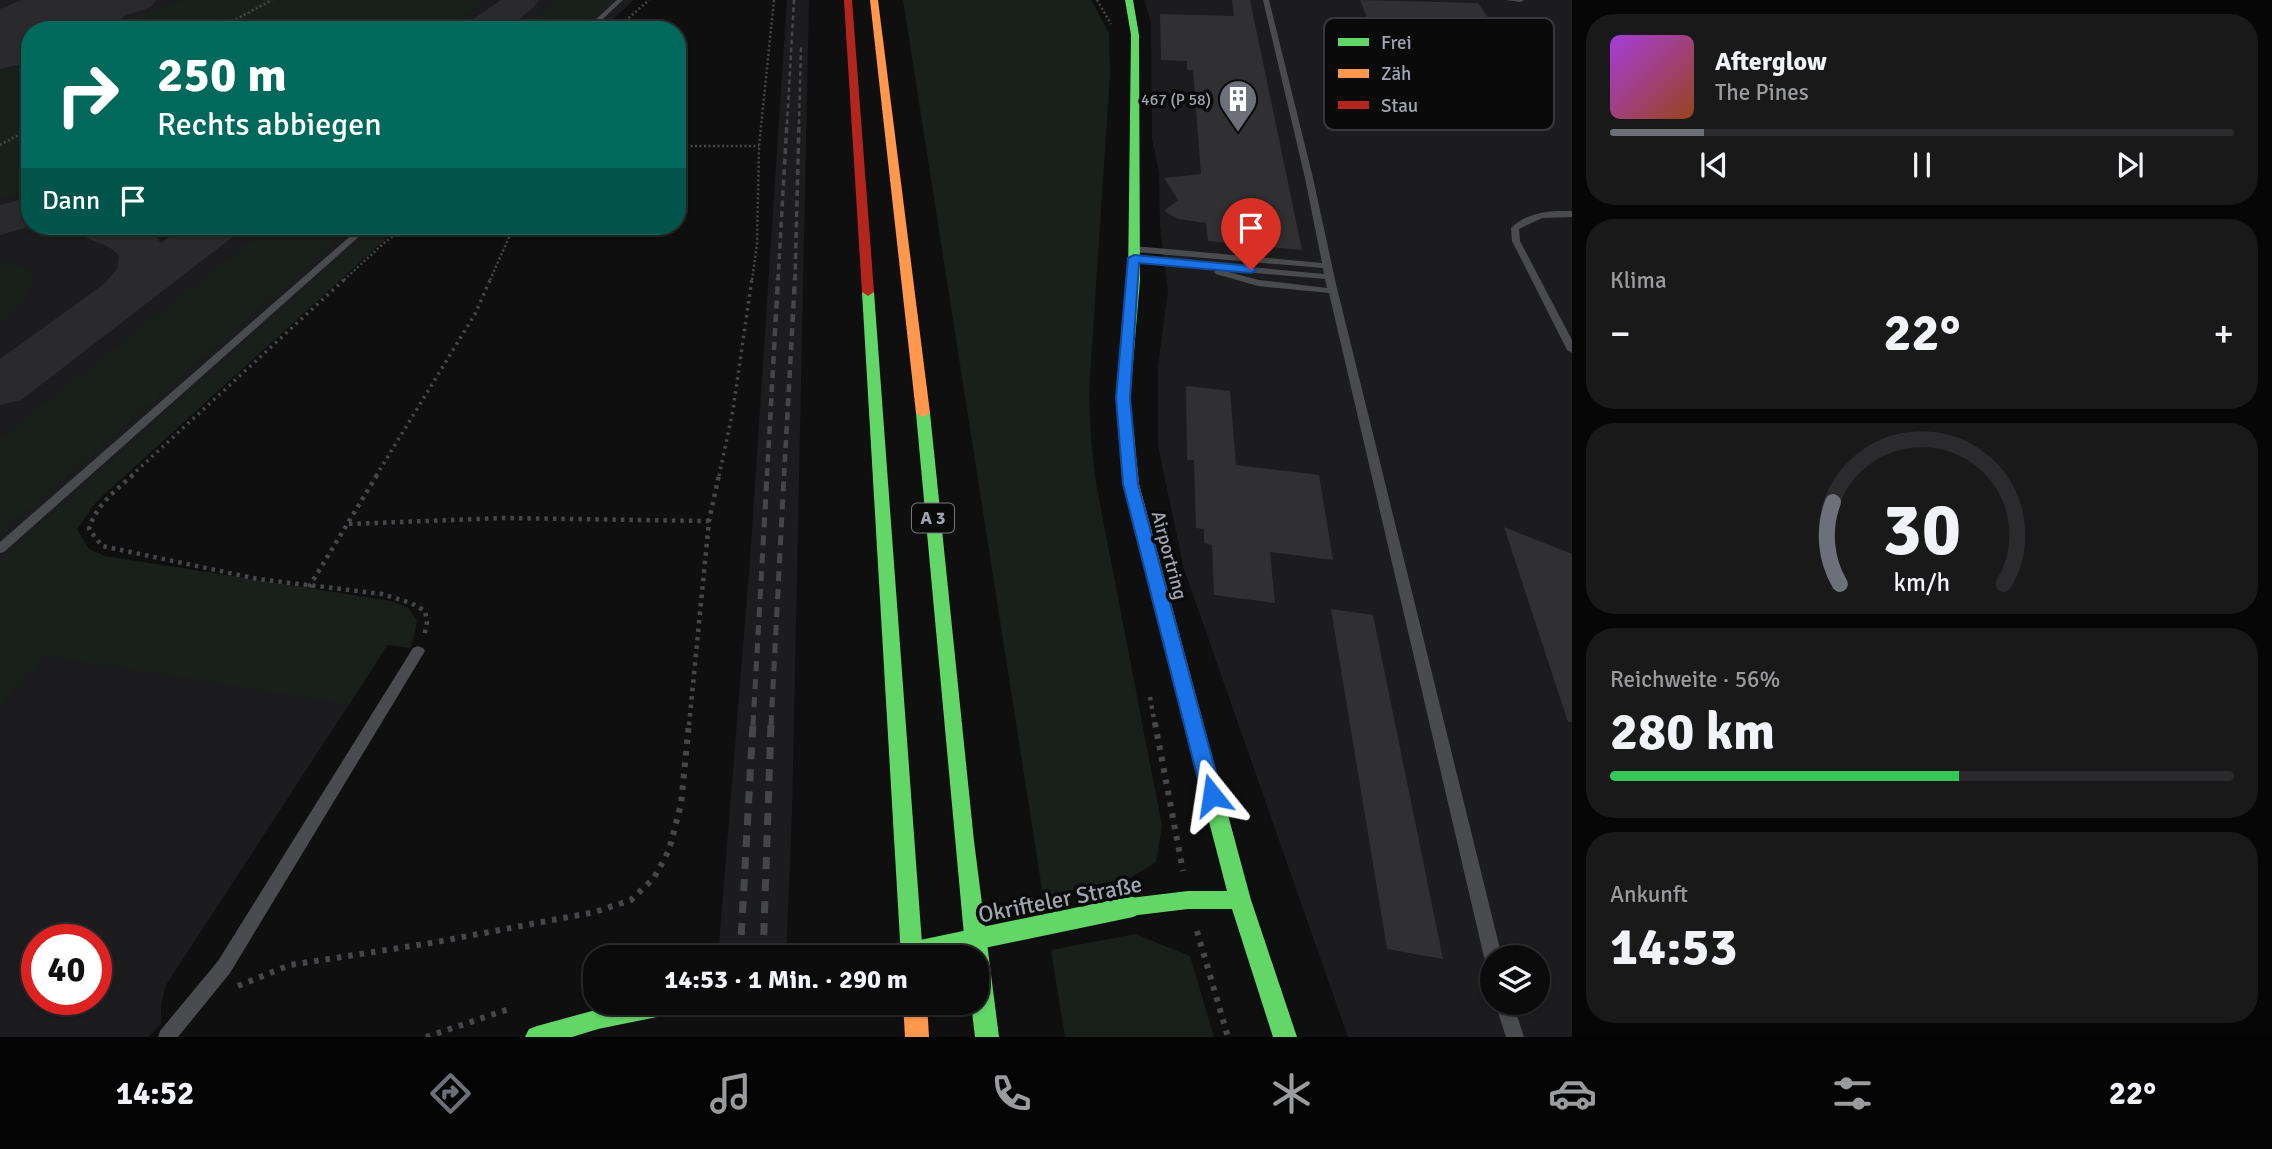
<!DOCTYPE html>
<html lang="de">
<meta charset="utf-8">
<style>
:root{--surface:#0b0b0c;--page:#19191a;--text:#f1f3f6;--muted:#9a9b9d;--line:#2b2b2d;--accent:#6d7078}
body{margin:0;font-family:Signika,sans-serif;background:var(--page);color:var(--text);height:100vh;display:flex;flex-direction:column;font-size:26px;white-space:nowrap}
*{box-sizing:border-box;margin:0}
p{font-size:23px;color:var(--muted)}
.icon{flex:none;width:38px;height:38px;fill:none;stroke:currentColor;stroke-width:2;stroke-linecap:round;stroke-linejoin:round}
.map{position:relative;flex:1;overflow:hidden}
.details{display:flex;flex-direction:column;gap:14px;padding:14px;background:#060607;width:700px}
.details>*{flex:none}
.banner{position:absolute;left:21px;top:21px;width:665px;height:214px;border-radius:28px;box-shadow:0 2px 5px #0004,0 0 0 2px var(--line);background:#00695c;color:#fff;overflow:hidden}
.buttons{position:absolute;left:1480px;top:945px;display:grid;gap:14px}
.buttons a{display:grid;place-items:center;width:70px;height:70px;border-radius:50%;background:var(--surface);box-shadow:0 2px 5px #0004,0 0 0 2px var(--line);font-size:35px}
.speed{position:absolute;left:21px;top:924px;display:flex;gap:14px;font-size:35px;font-weight:700;text-align:center}
.speed>*{display:grid;place-content:center;width:91px;height:91px;border-radius:50%;background:var(--surface);box-shadow:0 2px 5px #0004,0 0 0 2px var(--line);line-height:1}
.speed .limit{border:10px solid #d22;background:#fff;color:#111}
.pin{position:absolute;display:grid;place-items:center;width:60px;height:60px;color:#fff;margin:-72px -30px;border-radius:50% 50% 50% 0;rotate:-45deg;box-shadow:0 0 7px #0007}
.pin .icon{rotate:45deg}
.me{position:absolute;width:77px;margin:-38px;rotate:345deg;stroke-linejoin:round;filter:drop-shadow(0 0 5px #0008)}
.turn{display:flex;align-items:center;gap:24px;height:147px;padding:0 21px;font-size:32px}
.turn .icon{width:91px;height:91px;stroke-width:2.5}
.turn b{display:block;font-size:49px;line-height:60px}
.then{display:flex;align-items:center;height:66px;padding:0 21px;background:#0003;gap:14px;font-size:26px}
.big{font-size:52px;font-weight:700;line-height:1.1}
.details .widget{flex:1;display:flex;flex-direction:column;justify-content:center;gap:10px;min-width:0;padding:0 24px;border-radius:28px;background:var(--page)}
.details .dial{align-items:center;gap:0}
.dial svg{height:182px;overflow:visible;fill:none;stroke:var(--line);stroke-width:7;stroke-linecap:round;text-anchor:middle}
.dial text{fill:var(--text);stroke:none}
.song{display:flex;align-items:center;gap:21px}
.cover{width:84px;height:84px;border-radius:10px;background:linear-gradient(135deg,hsl(280 70% 55%),hsl(20 70% 35%))}
.played{height:7px;border-radius:4px;background:linear-gradient(90deg,var(--accent) 15%,var(--line) 15%)}
.keys{display:flex;justify-content:space-around;direction:ltr}
.heat{display:flex;justify-content:space-between;align-items:center;font-size:38px;direction:ltr}
.charge{height:10px;border-radius:5px;background:linear-gradient(90deg,#34c759 56%,var(--line) 0)}
.trip{position:absolute;left:583px;top:945px;width:406px;height:70px;border-radius:28px;background:var(--surface);box-shadow:0 2px 5px #0004,0 0 0 2px var(--line);font-weight:700;line-height:70px;text-align:center}
.menu{display:flex;height:112px;justify-content:space-around;align-items:center;background:#040405;color:var(--muted)}
.menu .icon{width:49px;height:49px}
.menu .on{color:var(--accent)}
.menu b{font-size:32px;color:var(--text)}
main{display:flex;flex:1;min-height:0}
.map>svg:first-child{display:block}
.built{fill:#1c1c1e;fill-rule:evenodd}
.green{fill:#191f1a}
.lines{fill:none;stroke-linecap:round;stroke-linejoin:round}
.taxiway{fill:#2a2a2c;fill-rule:evenodd}
.runway{fill:#2a2a2c;fill-rule:evenodd}
.building{fill:#303032}
.path-far3{stroke:#45474a;stroke-width:2.5;stroke-dasharray:2 2.5;stroke-linecap:butt}
.path-far2{stroke:#45474a;stroke-width:3.5;stroke-dasharray:2.5 4.5;stroke-linecap:butt}
.path-far1{stroke:#45474a;stroke-width:4.5;stroke-dasharray:3.5 5;stroke-linecap:butt}
.path{stroke:#45474a;stroke-width:6;stroke-dasharray:4.5 7;stroke-linecap:butt}
.lane{fill:#4a4b4e;fill-rule:evenodd}
.fast{fill:#63d668;fill-rule:evenodd}
.slow{fill:#ff974d;fill-rule:evenodd}
.jam{fill:#b3261e;fill-rule:evenodd}
.rail-far4{stroke:#444648;stroke-width:2.5;stroke-dasharray:4.5 3.5;stroke-linecap:butt}
.rail-far3{stroke:#444648;stroke-width:3.5;stroke-dasharray:6 4.5;stroke-linecap:butt}
.rail-far2{stroke:#444648;stroke-width:4.5;stroke-dasharray:8 6;stroke-linecap:butt}
.rail-far1{stroke:#444648;stroke-width:5;stroke-dasharray:10 8;stroke-linecap:butt}
.rail{stroke:#444648;stroke-width:7;stroke-dasharray:12 10;stroke-linecap:butt}
.fast-bridge{stroke:#63d668;stroke-width:21}
.route{fill:#1a73e8;stroke:#114b97;stroke-width:2}
.labels{text-anchor:middle;stroke-width:7;stroke-linejoin:round;paint-order:stroke}
.far-poi-label{font-size:16px;fill:#a0a5b0;stroke:#0a0a0b;text-anchor:end}
.shield{fill:#0a0a0b;stroke:#73767e;stroke-width:2}
.shield-label{font-size:18px;font-weight:bold;fill:#a0a5b0}
.street-label{font-size:19px;fill:#a0a5b0;stroke:#0a0a0b}
.near-street-label{font-size:23px;fill:#a0a5b0;stroke:#0a0a0b}
.key{fill:#0a0a0b;stroke:#37383d;stroke-width:2}
.key-label{font-size:19px;fill:#a0a5b0}
</style>
<main>
<div class="map">
<svg width="1572" height="1037" viewBox="0 0 1572 1037">
<rect width="100%" height="100%" fill="#0f0f10"/>
<g class="built">
<path d="M0,0h634l-33,30h-571v196h355l-371,335 388,62 -236,362 -5,19v20l-13,13h-148zM37,940h59v59h-59z"/>
<polygon points="787,0 809,0 792,812 786,957 718,957 750,560"/>
<path d="M1144,0h428v1037h-224l-164,-468 -26,-123v-80l10,-75 -8,-65 -1,-54 -7,-33 -1,-117zM1493,957h45v46h-45z"/>
</g>
<g class="green">
<polygon points="184,0 487,0 444,30 97,30"/>
<polygon points="556,0 614,0 580,30 518,30"/>
<polygon points="903,0 1091,0 1109,33 1110,74 1089,392 1091,440 1096,483 1162,826 1156,862 1130,878 1043,896"/>
<polygon points="30,57 30,190 0,199 0,70"/>
<polygon points="270,226 354,226 0,534 0,438"/>
<polygon points="376,226 400,226 97,501 77,529 89,549 105,556 391,601 409,608 417,621 411,648 387,645 349,705 47,656 0,705 0,561"/>
<polygon points="0,260 27,268 35,277 29,292 0,323"/>
<polygon points="1135,934 1190,956 1214,1037 1065,1037 1051,950"/>
</g>
<g class="lines">
<g class="taxiway">
<polygon points="105,0 156,0 151,7 83,30 29,30 34,22"/>
<polygon points="501,0 539,0 534,7 505,30 464,30 469,22"/>
<polygon points="30,197 30,226 32,226 0,235 0,205"/>
<path d="M73,226h70l7,2 11,15 24,-17h57l-8,10 -213,164 -21,5v-46l104,-75 13,-15 2,-13c-12,-16 -35,-12 -46,-30z"/>
</g>
<polygon class="runway" points="22,0 136,0 123,18 98,30 30,30 30,62 0,69 0,9"/>
</g>
<g class="building">
<polygon points="1232,0 1250,0 1302,250 1208,241 1206,223 1178,219 1164,211 1178,200 1164,178 1201,174 1193,70 1187,70 1187,61 1161,60 1160,14 1234,16"/>
<polygon points="1360,0 1478,3 1494,26 1476,25 1544,131 1421,122 1408,92 1380,91 1372,70 1369,70 1355,27 1371,28"/>
<polygon points="1186,386 1230,391 1236,465 1319,475 1333,560 1270,552 1275,603 1214,595 1212,545 1204,543 1204,529 1196,528 1194,460 1187,460"/>
<polygon points="1504,527 1572,554 1572,722 1568,722"/>
<polygon points="1331,609 1373,615 1443,959 1387,949"/>
</g>
<g class="lines">
<g class="path-far3">
<polyline points="1097,0 1111,24"/>
<polyline points="216,30 272,0"/>
<polyline points="615,30 649,0"/>
<polyline points="0,145 30,129"/>
<polyline points="677,146 759,146"/>
<polyline points="344,280 385,242 407,226"/>
<polyline points="490,280 514,226"/>
<polyline points="752,280 757,244 759,146 774,0"/>
</g>
<g class="path-far2">
<polyline points="131,476 346,278"/>
<polyline points="376,476 475,314 491,278"/>
<polyline points="719,476 733,410 752,278"/>
</g>
<g class="path-far1">
<path d="M133,475c-18,16 -37,30 -44,54l13,17 156,33 124,15 29,9 14,8 2,11 -3,15"/>
<polyline points="349,524 504,518 709,521"/>
<polyline points="309,587 377,475"/>
<polyline points="1150,697 1155,725"/>
<polyline points="689,725 709,521 719,475"/>
</g>
<g class="path">
<polyline points="1155,723 1183,871"/>
<polyline points="1197,931 1228,1037"/>
<polyline points="238,986 290,965 431,943 595,912 631,900 654,878 669,850 681,804 689,723"/>
<polyline points="426,1037 512,1008"/>
</g>
<g class="lane">
<polygon points="617,0 623,0 591,30 584,30"/>
<path d="M1263,0h6l44,178 23,106 166,673h-9v8l-6,-3 -3,-5 -155,-664 -71,-7 -42,-12 -2,-2 4,-3 -84,-7 -5,-3 5,-3 190,18 -1,-6 -189,-16 -4,-3 4,-3 188,17 -17,-85zM1221,270l104,9 2,9 -68,-8z"/>
<polygon points="1506,0 1524,0 1521,2"/>
<path d="M1564,211h8v6l-30,1 -23,11 1,12 52,99v13l-5,-3 -55,-109 -1,-13c14,-14 34,-17 53,-17z"/>
<polygon points="362,226 371,226 4,552 0,553 0,542"/>
<polygon points="418,646 423,648 425,651 230,973 178,1037 158,1037 160,1031 218,961 413,648"/>
<polygon points="1495,1003 1513,1003 1524,1037 1506,1037"/>
</g>
<g class="fast">
<polygon points="1125,0 1133,0 1139,35 1140,280 1130,398 1134,436 1127,440 1120,436 1116,398 1128,280 1131,35"/>
<polygon points="868,288 874,292 923,957 901,957 862,292"/>
<polygon points="923,409 930,413 974,841 999,1037 975,1037 971,1003 976,1003 976,957 966,957 916,413"/>
<polygon points="1198,734 1205,736 1208,741 1251,900 1297,1037 1273,1037 1232,909 1188,909 1130,916 1122,914 1119,907 1122,900 1130,898 1188,891 1227,891 1188,741 1191,736"/>
<polygon points="621,1003 684,1003 680,1010 672,1014 598,1029 572,1037 525,1037 529,1029 537,1026"/>
</g>
<g class="slow">
<polygon points="870,0 878,0 930,413 923,417 916,413"/>
<polygon points="1127,432 1134,436 1139,484 1208,741 1205,746 1198,748 1191,746 1188,741 1123,484 1120,436"/>
<polygon points="903,1003 927,1003 929,1037 905,1037"/>
</g>
<polygon class="jam" points="844,0 852,0 874,292 868,296 862,292"/>
<g class="rail-far4">
<polyline points="787,124 794,0"/>
<polyline points="799,124 801,45"/>
</g>
<g class="rail-far3">
<polyline points="778,280 787,122"/>
<polyline points="795,280 799,122"/>
</g>
<g class="rail-far2">
<polyline points="767,476 778,278"/>
<polyline points="784,476 795,278"/>
</g>
<g class="rail-far1">
<polyline points="753,725 767,475"/>
<polyline points="771,725 784,475"/>
</g>
<g class="rail">
<polyline points="740,957 753,723"/>
<polyline points="763,957 771,723"/>
</g>
<polyline class="fast-bridge" points="890,957 1130,907"/>
</g>
<polygon class="route" points="1134,255 1251,266 1257,270 1251,273 1139,263 1130,398 1138,484 1222,795 1219,800 1212,803 1205,800 1202,795 1123,484 1116,398 1128,258"/>
<defs>
<g id="building-pin" transform="scale(2.0125)"><path d="M0 17L-7.5 6A9.5 9.5 0 1 1 7.5 6Z" fill="#6d7078" stroke="#0a0a0b"/><path d="M-4-6H4V6H1V3H-1V6H-4ZM-2.5-4.3h1.7v1.8h-1.7ZM.8-4.3h1.7v1.8H.8ZM-2.5-1h1.7V.8h-1.7ZM.8-1h1.7V.8H.8Z" fill="#fff"/></g>
</defs>
<g fill-rule="evenodd">
<use href="#building-pin" x="1238" y="99"/>
</g>
<g class="labels">
<g class="far-poi-label">
<text x="1211" y="105">467 (P 58)</text>
</g>
<rect class="shield" x="912" y="503.5" width="42" height="29" rx="5"/>
<g class="shield-label">
<text x="933" y="524">A 3</text>
</g>
<g class="street-label">
<text transform="translate(1170 555) rotate(75)" y="7">Airportring</text>
</g>
<g class="near-street-label">
<text transform="translate(1060 899) rotate(-11)" y="8">Okrifteler Straße</text>
</g>
</g>
<rect x="1324" y="18" width="230" height="112" rx="10" class="key"/>
<rect x="1338" y="38" width="31" height="8" fill="#63d668"/>
<rect x="1338" y="69" width="31" height="9" fill="#ff974d"/>
<rect x="1338" y="101" width="31" height="8" fill="#b3261e"/>
<g class="key-label">
<text x="1381" y="49">Frei</text>
<text x="1381" y="80">Zäh</text>
<text x="1381" y="112">Stau</text>
</g>
</svg>
<div class="buttons">
<a><svg class="icon" aria-label="layers" viewBox="0 0 24 24"><path d="M12 4l9 5-9 5-9-5zM3 14l9 5 9-5"/></svg></a>
</div>
<div class="speed"><div class="limit">40</div></div>
<div class="pin" style="left:1251px;top:270px;background:#d93025"><svg class="icon" aria-label="arrive" viewBox="0 0 24 24"><path d="M6 21V4h12l-3 4 3 4H6"/></svg></div>
<svg class="me" style="left:1212px;top:795px" viewBox="-20 -20 40 40"><path d="M0-17L14 15 0 8-14 15z" fill="#1a73e8" stroke="#fff" stroke-width="4"/></svg>
<div class="trip">14:53 · 1 Min. · 290 m</div>
<div class="banner">
<div class="turn"><svg class="icon" aria-label="right" viewBox="0 0 24 24"><path d="M7 20v-9h11M14 6l5 5-5 5"/></svg><div><b>250 m</b>Rechts abbiegen</div></div>
<div class="then">Dann<svg class="icon" aria-label="arrive" viewBox="0 0 24 24"><path d="M6 21V4h12l-3 4 3 4H6"/></svg></div>
</div>
</div>
<section class="details">
<div class="widget">
<div class="song"><i class="cover"></i><div><b>Afterglow</b><p>The Pines</p></div></div>
<div class="played"></div>
<div class="keys"><svg class="icon" aria-label="previous" viewBox="0 0 24 24"><path d="M18 5L8 12l10 7zM5 5v14"/></svg><svg class="icon" aria-label="pause" viewBox="0 0 24 24"><path d="M8 5v14M16 5v14"/></svg><svg class="icon" aria-label="next" viewBox="0 0 24 24"><path d="M6 5l10 7-10 7zM19 5v14"/></svg></div>
</div>
<div class="widget"><p>Klima</p>
<div class="heat"><a>−</a><b class="big">22°</b><a>+</a></div>
</div>
<div class="widget dial"><svg viewBox="0 0 100 80">
<path d="M14 69A42 42 0 1 1 86 69"/>
<path d="M14 69A42 42 0 0 1 11 33" stroke="#6d7078"/>
<text x="50" y="56" font-size="32" font-weight="700">30</text>
<text x="50" y="72" font-size="11">km/h</text>
</svg></div>
<div class="widget"><p>Reichweite · 56%</p><b class="big">280 km</b><div class="charge"></div></div>
<div class="widget"><p>Ankunft</p><b class="big">14:53</b></div>
</section>
</main>
<nav class="menu">
<b>14:52</b>
<svg class="icon on" aria-label="directions" viewBox="0 0 24 24"><path d="M12 3l9 9-9 9-9-9zM9 14v-3h6M13 9l2 2-2 2"/></svg>
<svg class="icon" aria-label="music" viewBox="0 0 24 24"><path d="M9 18V5l10-2v13"/><circle cx="6" cy="18" r="3"/><circle cx="16" cy="16" r="3"/></svg>
<svg class="icon" aria-label="phone" viewBox="0 0 24 24"><path d="M5 4h4l2 5-3 2q2 4 5 5l2-3 5 2v4C11 20 4 13 5 4z"/></svg>
<svg class="icon" aria-label="climate" viewBox="0 0 24 24"><path d="M12 3v18M4 7l16 10M4 17L20 7"/></svg>
<svg class="icon" aria-label="car" viewBox="0 0 24 24"><path d="M5 17H2v-5l4-1 3-4h7l3 4 3 1v5h-3M9 17h6M6 11h13"/><circle cx="7" cy="17" r="2"/><circle cx="17" cy="17" r="2"/></svg>
<svg class="icon" aria-label="filters" viewBox="0 0 24 24"><path d="M4 7h16M4 17h16"/><circle cx="9" cy="7" r="2"/><circle cx="15" cy="17" r="2"/></svg>
<b>22°</b>
</nav>
